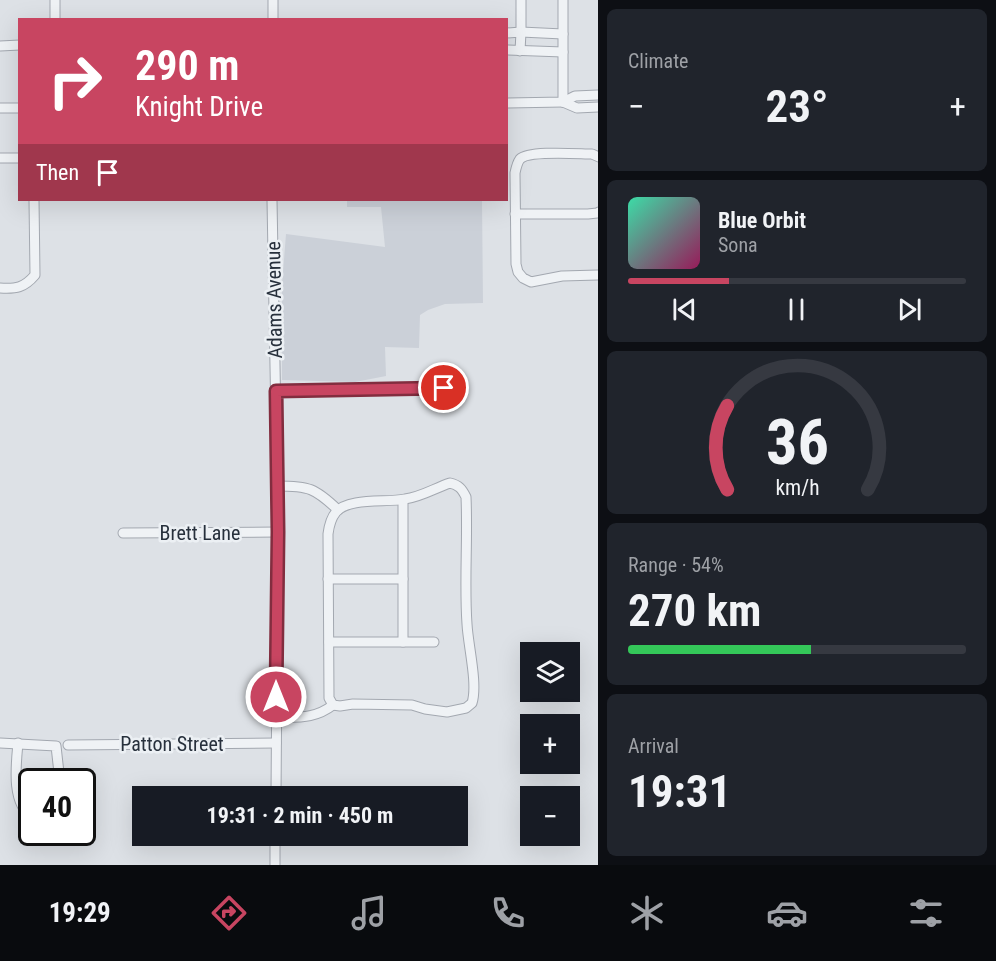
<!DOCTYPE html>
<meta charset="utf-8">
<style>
:root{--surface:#171b24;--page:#20242c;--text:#f1f3f6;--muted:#9ea1a6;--line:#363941;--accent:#c84561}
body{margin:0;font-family:"Roboto Condensed",sans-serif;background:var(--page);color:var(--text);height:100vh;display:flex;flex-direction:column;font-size:22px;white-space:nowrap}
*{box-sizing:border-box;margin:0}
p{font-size:20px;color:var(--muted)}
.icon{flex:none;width:33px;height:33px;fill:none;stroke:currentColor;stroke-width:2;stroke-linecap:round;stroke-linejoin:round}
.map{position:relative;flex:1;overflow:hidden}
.drawer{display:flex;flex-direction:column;gap:9px;padding:9px;background:#0d0f14;width:398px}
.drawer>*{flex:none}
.banner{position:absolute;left:18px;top:18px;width:490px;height:183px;border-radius:0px;box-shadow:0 6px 24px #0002;background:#c84561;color:#fff;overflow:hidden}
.controls{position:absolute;left:520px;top:642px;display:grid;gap:12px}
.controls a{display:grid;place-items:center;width:60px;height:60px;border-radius:0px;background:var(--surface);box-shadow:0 6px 24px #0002;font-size:30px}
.speed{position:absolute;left:18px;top:768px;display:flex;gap:12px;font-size:30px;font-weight:700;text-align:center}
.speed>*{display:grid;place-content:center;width:78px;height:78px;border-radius:50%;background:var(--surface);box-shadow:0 6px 24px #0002;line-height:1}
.speed .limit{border:3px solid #111;border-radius:9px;background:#fff;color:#111}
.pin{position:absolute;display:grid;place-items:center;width:51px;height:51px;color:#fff;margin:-26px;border:3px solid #fff;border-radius:50%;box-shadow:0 2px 6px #0007}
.me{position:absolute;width:66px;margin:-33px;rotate:0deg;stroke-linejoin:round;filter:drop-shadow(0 0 4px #0008)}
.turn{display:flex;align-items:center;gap:21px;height:126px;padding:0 18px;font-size:27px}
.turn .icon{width:78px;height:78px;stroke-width:2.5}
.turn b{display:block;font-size:42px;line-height:51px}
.then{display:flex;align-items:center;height:57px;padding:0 18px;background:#0003;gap:12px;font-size:22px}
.big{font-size:45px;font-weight:700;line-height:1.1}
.drawer .tile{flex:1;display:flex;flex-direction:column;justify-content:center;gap:9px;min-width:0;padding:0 21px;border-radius:9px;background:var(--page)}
.drawer .dial{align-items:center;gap:0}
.dial svg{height:156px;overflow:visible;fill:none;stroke:var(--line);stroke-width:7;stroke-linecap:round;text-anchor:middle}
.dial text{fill:var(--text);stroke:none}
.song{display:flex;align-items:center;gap:18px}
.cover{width:72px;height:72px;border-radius:9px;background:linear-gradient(135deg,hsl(160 70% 55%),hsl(330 70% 35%))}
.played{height:6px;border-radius:3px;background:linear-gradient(90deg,var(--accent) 30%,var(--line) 30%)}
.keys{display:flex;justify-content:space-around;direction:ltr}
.heat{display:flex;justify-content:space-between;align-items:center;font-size:33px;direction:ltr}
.charge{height:9px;border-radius:4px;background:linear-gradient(90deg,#34c759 54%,var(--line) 0)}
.trip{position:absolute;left:132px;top:786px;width:336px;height:60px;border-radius:0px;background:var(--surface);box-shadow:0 6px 24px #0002;font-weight:700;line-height:60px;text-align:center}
.tab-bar{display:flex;height:96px;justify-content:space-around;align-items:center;background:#090b0e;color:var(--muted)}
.tab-bar .icon{width:42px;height:42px}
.tab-bar .selected{color:var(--accent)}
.tab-bar b{font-size:27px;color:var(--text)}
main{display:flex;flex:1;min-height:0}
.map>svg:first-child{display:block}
.built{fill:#cbd0d8}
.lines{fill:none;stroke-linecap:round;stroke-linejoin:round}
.minor-casing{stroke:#a3a8b0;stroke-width:11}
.minor{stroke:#eff2f5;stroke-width:9}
.route-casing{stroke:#822d3f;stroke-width:15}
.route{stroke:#c84561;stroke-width:10}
.labels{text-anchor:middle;stroke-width:5;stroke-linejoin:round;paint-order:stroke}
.street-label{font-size:20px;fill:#27303c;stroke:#ecf0f4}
</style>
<main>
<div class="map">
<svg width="599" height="865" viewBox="0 0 599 865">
<rect width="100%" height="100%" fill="#dde1e6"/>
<polygon class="built" points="347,200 482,200 483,303 445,304 428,310 420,315 419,348 385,347 386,376 355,382 282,380 282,285 286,234 385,247 381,207 347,207"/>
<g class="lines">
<g class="minor-casing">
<g id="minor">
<polyline points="55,0 55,20"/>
<polyline points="521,0 521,32 563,34"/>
<polyline points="273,20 273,0"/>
<polyline points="507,33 521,32 520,51"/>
<polyline points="0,46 20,45"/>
<polyline points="507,50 563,52"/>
<polyline points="563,102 563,0"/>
<polyline points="563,102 577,108 599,107"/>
<polyline points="507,103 563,102 575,96 599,95"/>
<polyline points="0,108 20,108"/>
<path d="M599,157l-7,-3c-13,0 -63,-4 -72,5 -3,4 -4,9 -5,14l1,91 2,8 5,6 8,4 31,-6 37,-1"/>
<polyline points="0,158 20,158"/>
<polyline points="272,200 278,532 276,796"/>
<polyline points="515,214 588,214 597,213 599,212"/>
<path d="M0,288c16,1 24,0 35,-13l-1,-75"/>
<polyline points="276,391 444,388"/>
<path d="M450,483c9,2 12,6 16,14 2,42 -2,85 1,127 1,21 11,60 5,79l-6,5 -19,4 -22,-3 -13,-4 -59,-1 -13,2 -7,-1 -4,-7 -1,-164c1,-8 3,-16 8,-22 13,-15 51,-9 69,-13 16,-2 30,-11 45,-16z"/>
<path d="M277,486c32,0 38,2 61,24"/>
<polyline points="403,500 403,642"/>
<polyline points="123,533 278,532"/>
<polyline points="328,579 403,579"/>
<polyline points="329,642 434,642"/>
<path d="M276,718c22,-1 39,1 57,-13"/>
<polyline points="0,743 56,746 60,782"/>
<path d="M18,743c-2,22 -7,60 14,74"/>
<polyline points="68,745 276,743"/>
<polyline points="275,865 275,836"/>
</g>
</g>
<use href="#minor" class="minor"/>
</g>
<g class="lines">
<g class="route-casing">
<polyline id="route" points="276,697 278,532 276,391 444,388"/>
</g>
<use href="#route" class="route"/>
</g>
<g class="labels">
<g class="street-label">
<text transform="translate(274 300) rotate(-91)" y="7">Adams Avenue</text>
<text x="200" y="540">Brett Lane</text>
<text x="172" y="751">Patton Street</text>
</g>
</g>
</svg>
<div class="controls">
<a><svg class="icon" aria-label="layers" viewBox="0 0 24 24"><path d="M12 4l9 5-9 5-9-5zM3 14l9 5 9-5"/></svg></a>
<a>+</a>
<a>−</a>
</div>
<div class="speed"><div class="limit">40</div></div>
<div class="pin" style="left:444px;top:388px;background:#d93025"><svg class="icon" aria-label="arrive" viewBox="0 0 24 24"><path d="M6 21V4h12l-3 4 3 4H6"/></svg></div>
<svg class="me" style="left:276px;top:697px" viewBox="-20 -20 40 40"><circle r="17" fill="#c84561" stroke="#fff" stroke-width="3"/><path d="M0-11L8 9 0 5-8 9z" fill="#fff"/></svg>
<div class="trip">19:31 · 2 min · 450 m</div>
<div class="banner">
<div class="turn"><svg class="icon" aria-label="right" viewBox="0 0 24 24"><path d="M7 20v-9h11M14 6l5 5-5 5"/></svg><div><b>290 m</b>Knight Drive</div></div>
<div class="then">Then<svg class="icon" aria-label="arrive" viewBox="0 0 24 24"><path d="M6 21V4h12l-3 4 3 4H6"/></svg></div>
</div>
</div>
<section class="drawer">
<div class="tile"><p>Climate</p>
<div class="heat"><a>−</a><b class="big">23°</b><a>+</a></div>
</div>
<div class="tile">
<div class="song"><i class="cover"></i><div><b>Blue Orbit</b><p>Sona</p></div></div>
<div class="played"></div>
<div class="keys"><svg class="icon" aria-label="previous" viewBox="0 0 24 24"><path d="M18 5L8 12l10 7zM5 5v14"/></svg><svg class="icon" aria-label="pause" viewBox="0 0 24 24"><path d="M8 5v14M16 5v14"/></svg><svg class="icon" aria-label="next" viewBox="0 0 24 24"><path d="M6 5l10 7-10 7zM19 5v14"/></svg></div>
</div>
<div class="tile dial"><svg viewBox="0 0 100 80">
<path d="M14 69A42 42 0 1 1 86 69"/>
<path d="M14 69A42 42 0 0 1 14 26" stroke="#c84561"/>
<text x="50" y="56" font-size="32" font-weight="700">36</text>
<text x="50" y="72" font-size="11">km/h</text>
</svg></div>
<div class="tile"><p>Range · 54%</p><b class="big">270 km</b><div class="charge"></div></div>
<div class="tile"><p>Arrival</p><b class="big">19:31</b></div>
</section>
</main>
<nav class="tab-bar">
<b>19:29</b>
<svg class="icon selected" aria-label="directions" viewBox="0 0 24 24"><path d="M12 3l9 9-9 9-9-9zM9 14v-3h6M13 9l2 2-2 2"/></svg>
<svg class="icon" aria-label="music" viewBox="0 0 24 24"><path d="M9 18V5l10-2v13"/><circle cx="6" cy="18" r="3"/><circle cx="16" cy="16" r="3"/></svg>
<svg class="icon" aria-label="phone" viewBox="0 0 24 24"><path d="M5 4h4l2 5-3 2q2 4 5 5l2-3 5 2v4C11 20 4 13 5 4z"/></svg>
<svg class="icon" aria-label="climate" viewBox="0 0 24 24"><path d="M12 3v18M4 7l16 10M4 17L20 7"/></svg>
<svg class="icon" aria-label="car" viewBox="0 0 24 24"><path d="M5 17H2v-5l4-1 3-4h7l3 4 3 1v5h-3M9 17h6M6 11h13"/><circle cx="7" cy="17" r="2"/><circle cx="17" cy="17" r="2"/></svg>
<svg class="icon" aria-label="filters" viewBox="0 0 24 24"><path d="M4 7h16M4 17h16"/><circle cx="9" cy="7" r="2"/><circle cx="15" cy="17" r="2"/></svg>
</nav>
